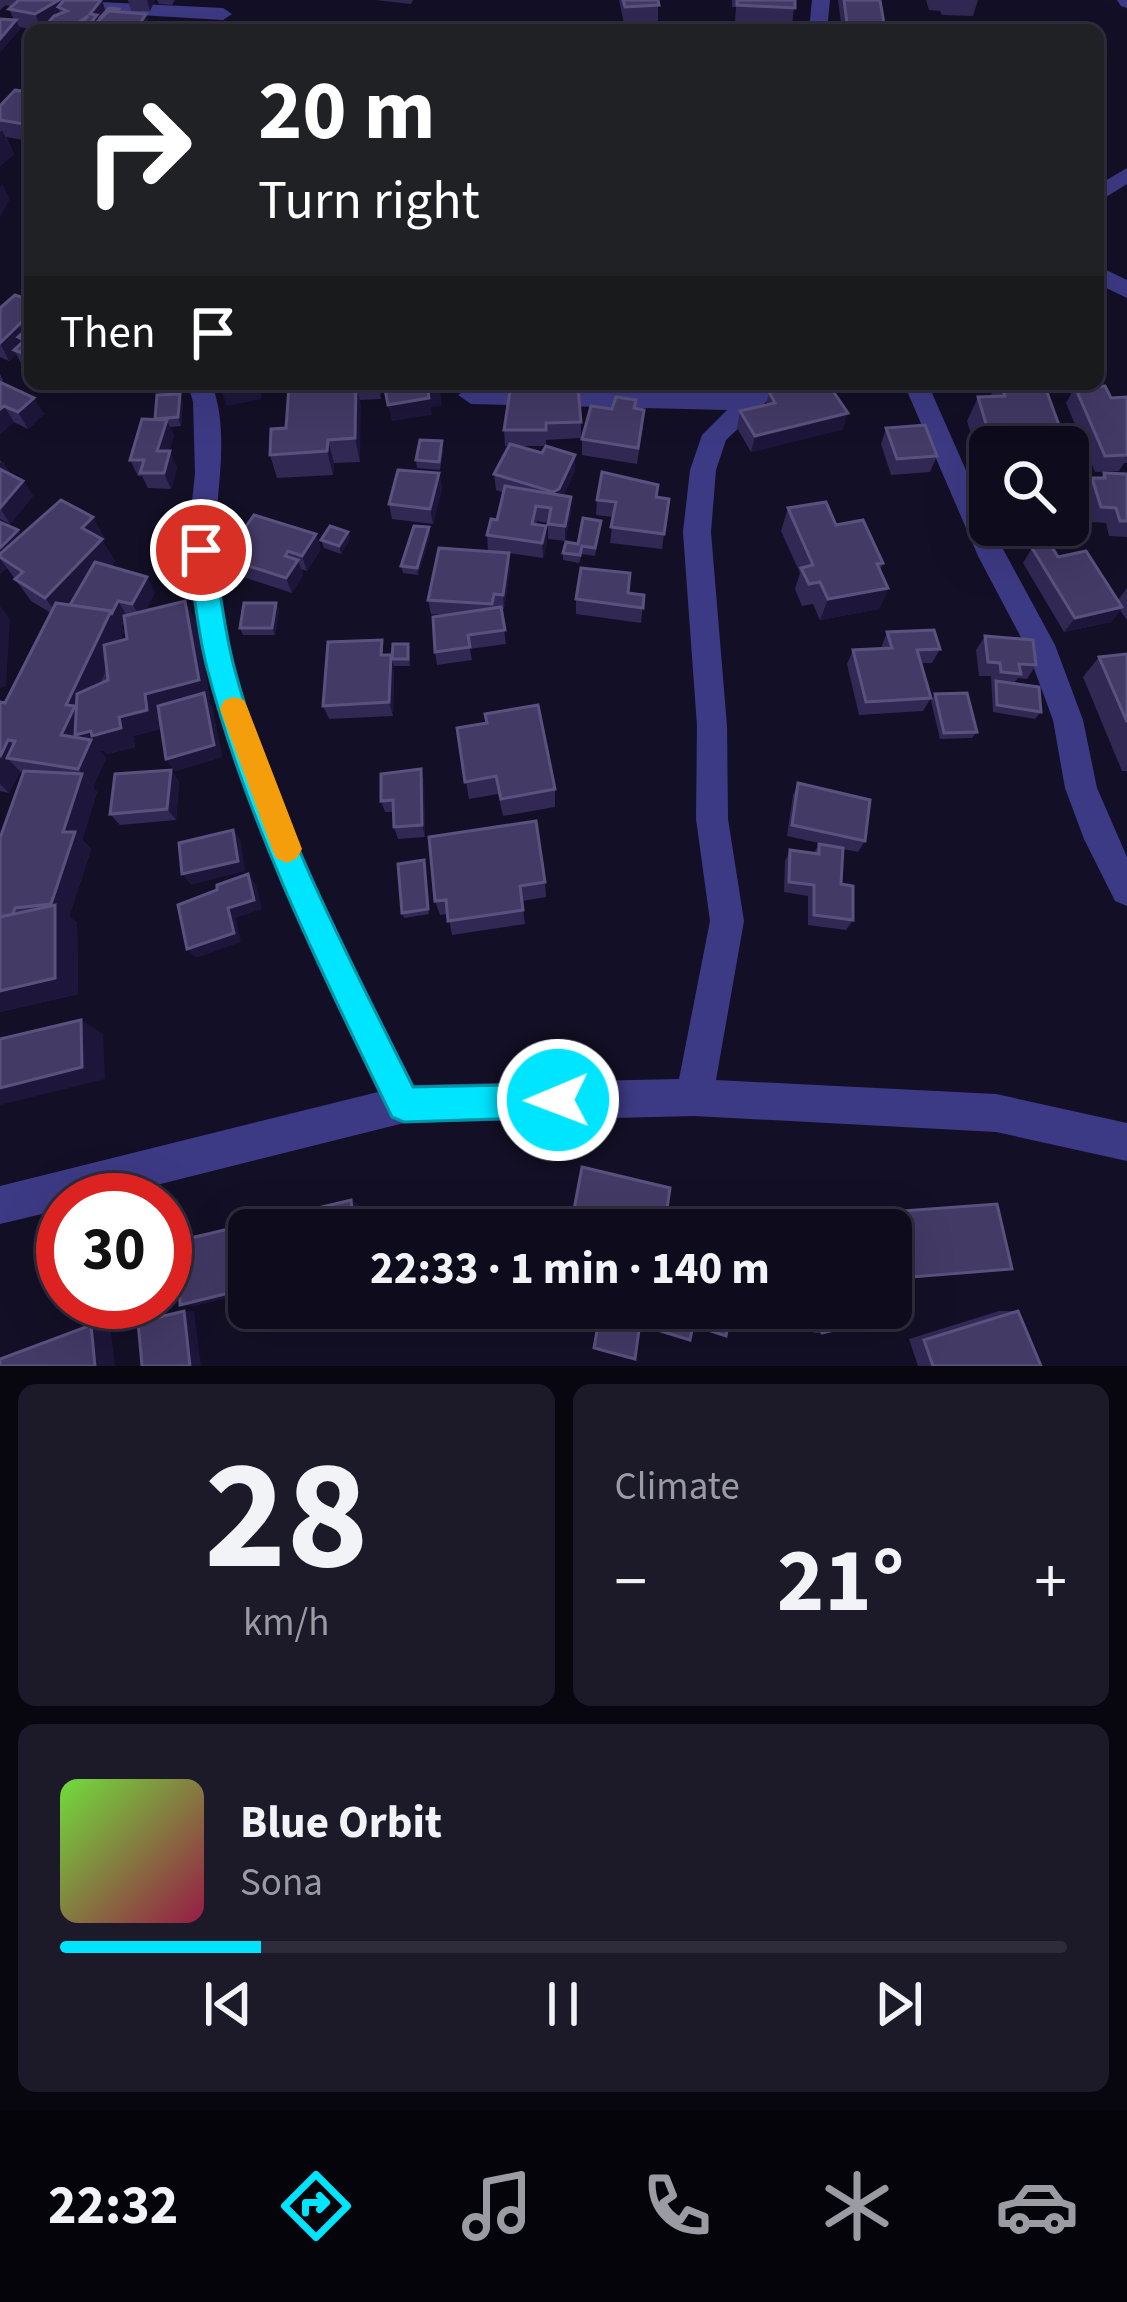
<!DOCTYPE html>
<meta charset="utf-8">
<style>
:root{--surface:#0e0b1c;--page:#1c1929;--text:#f1f3f6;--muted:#9b9ba3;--line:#2e2b3b;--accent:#00e5ff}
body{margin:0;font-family:"Source Sans 3",sans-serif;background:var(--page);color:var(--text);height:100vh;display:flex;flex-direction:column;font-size:45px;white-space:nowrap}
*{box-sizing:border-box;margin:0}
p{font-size:39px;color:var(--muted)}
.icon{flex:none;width:66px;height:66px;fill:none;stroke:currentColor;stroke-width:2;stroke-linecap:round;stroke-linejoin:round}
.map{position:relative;height:1366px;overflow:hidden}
.panel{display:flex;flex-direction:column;gap:18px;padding:18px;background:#08060f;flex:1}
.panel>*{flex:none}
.guide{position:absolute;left:24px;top:24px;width:1080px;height:366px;border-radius:18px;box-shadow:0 12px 48px #0002,0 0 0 3px var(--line);background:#202124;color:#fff;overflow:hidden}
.controls{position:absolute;left:969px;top:426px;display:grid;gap:24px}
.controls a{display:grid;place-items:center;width:120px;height:120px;border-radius:18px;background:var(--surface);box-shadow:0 12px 48px #0002,0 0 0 3px var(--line);font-size:60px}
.speed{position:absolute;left:36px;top:1173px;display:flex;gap:24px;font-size:60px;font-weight:700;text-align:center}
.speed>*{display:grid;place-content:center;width:156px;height:156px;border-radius:50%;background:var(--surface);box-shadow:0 12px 48px #0002,0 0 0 3px var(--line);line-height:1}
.speed .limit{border:18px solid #d22;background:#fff;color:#111}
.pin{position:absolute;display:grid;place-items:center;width:102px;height:102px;color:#fff;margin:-51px;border:6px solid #fff;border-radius:50%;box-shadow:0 3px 12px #0007}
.me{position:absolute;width:132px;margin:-66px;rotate:269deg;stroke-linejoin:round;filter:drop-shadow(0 0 9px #0008)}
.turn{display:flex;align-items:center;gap:42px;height:252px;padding:0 36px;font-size:54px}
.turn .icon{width:156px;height:156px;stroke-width:2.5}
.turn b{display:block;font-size:84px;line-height:102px}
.then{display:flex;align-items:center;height:114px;padding:0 36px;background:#0003;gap:24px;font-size:45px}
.big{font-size:90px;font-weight:700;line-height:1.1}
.panel .card{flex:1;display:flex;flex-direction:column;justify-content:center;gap:18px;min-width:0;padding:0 42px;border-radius:18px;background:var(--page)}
.panel .dial{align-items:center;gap:0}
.dial b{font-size:156px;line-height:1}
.song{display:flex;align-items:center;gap:36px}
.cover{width:144px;height:144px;border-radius:18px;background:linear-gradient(135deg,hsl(100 70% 55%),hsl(340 70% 35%))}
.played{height:12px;border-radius:6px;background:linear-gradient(90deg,var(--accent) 20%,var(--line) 20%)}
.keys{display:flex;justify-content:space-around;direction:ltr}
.heat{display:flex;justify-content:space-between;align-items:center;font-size:66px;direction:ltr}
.panel .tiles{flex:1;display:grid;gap:18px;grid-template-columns:1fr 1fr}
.card:last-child{grid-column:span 2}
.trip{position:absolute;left:228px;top:1209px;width:684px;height:120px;border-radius:18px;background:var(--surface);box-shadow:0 12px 48px #0002,0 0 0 3px var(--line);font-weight:700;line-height:120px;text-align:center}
.dock{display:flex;height:192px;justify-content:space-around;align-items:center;background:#06040b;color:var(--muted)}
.dock .icon{width:84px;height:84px}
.dock .selected{color:var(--accent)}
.dock b{font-size:54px;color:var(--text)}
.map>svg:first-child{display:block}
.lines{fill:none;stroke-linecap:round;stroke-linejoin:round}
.minor{fill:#3d3a85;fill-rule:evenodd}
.wall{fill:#312854;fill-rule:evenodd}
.shaded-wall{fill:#1d163a}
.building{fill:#433a66;stroke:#5a527e;stroke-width:3}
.route{fill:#00e5ff;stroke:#0095a6;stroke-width:3}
.slow{fill:#f59e0b}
</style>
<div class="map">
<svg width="1127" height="1366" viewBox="0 0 1127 1366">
<rect width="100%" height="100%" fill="#130f26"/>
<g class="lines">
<g class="minor">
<polygon points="812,0 830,0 827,30 809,30"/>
<polygon points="1117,0 1127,0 1127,8 1121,6"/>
<polygon points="79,1 223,8 232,14 223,20 72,11 70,7"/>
<polygon points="1127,168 1127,184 1098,202 1098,185"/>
<polygon points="1098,266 1127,280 1127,298 1098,284"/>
<path d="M188,384h24c19,53 3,109 3,163 0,37 11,82 20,118 35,141 113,291 179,420l265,-6 31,-158 -14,-102 1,-93 -14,-194 7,-62 12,-35 25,-25 -256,-6 -13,-9 13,-9 277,6 9,-8h28l-59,56 -10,30 -5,62 16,194 1,93 16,102 -28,159 280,14 131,29v38l-131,-29 -302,-16 -290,7 -307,77h-34v9l-63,15v-38l378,-94 -61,-128 -82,-202 -30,-97 -18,-115 8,-77 -2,-71z"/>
<polygon points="904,384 928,384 990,525 1055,645 1083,720 1097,788 1127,857 1127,906 1115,901 1084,839 1065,788 1053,720 1026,647 978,556"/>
</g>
</g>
<g class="wall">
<polygon points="0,0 102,0 106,12 119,9 120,12 151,30 37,30 19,27 20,29 0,52 0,19 14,20 9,9 11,8 6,5 0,10"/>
<polygon points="128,0 155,0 150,11 131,11"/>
<polygon points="157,0 175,0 172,5 159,4"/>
<polygon points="375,0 413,0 411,4"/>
<polygon points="619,0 658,0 658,22 624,24"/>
<polygon points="732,0 795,0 792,25 735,22 736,7 732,7"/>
<polygon points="838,0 880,0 885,30 842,30"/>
<polygon points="926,0 978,0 973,16 942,15 940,11 929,10"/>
<polygon points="30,92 30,141 6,137 14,154 0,166 0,106"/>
<polygon points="30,295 30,369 23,367 16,354 9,361 0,357 0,308 26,299"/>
<polygon points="0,374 3,380 1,382 44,414 28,429 14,422 0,434"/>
<polygon points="311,384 379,384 381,399 360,400 360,462 334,463 333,475 277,478 270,455"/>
<polygon points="642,384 708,384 708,387 643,390"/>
<polygon points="949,384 1044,384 1067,447 990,447 990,467 981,467 967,421 978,397 990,397 996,384 950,387"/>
<polygon points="1075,387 1111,398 1127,397 1127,463 1124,463 1119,471 1095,472 1066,403"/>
<polygon points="510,391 581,422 581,438 546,440 546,446 517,446 542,453 575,455 575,471 563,496 571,513 565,541 548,539 548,523 537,521 536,525 547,542 543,558 509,553 510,568 504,609 501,609 506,644 470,649 472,660 437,665 435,652 446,615 431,614 428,600 507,553 488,550 487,535 497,520 504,493 496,490 494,474 509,446 505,446 504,430"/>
<polygon points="769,392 843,429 751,452 737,428 740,411 766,405"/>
<polygon points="636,400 635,409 643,426 637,464 582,455 582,439 612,409"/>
<polygon points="183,402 181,426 170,427 174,436 169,451 177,467 171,489 148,488 142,476 138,476 130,460 155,419"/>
<polygon points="886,428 937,456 930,472 891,475 881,444"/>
<polygon points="443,449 440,470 417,468 416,460"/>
<polygon points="0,460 12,475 23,481 33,496 10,524 0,519"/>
<polygon points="439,473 442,488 433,524 392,519 389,504"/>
<polygon points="1104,473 1127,474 1127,537 1109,536 1106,523 1090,522 1082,493 1092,478 1100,478"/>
<polygon points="656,497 669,499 662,549 610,543 613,517 596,515 597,500"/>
<polygon points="788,508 836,525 883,563 880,571 888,588 879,609 820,620 813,604 802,606 795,589 800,573 781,531"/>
<path d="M0,522l21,13 85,5 -3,2 12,19 -5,6 45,25 -10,19 40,-10 11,21 14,78h-2l4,7 10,50 -47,14 -9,-12 -7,-46 1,16 -27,7 2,11 -28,7 -4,-4 -4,1 7,7 -13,29 4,5 -15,48 9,9 -22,68 8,6 1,71 -78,18 23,-238 -3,-3 -11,22 -9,-2v-89l5,1 46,-90 -20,-12 -24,-33 -7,6zM125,621l2,18 -7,2 4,-9 -3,-5z"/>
<polygon points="429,527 430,535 418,575 403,573 401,566"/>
<polygon points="600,529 595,556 582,554 579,563 563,560 563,553"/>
<polygon points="348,532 350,539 341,554 324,548 321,540"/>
<polygon points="1032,548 1058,557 1118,600 1127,588 1127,620 1120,610 1111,622 1064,632 1023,563"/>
<polygon points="321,549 307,571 301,569 303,575 292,593 231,573 224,558"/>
<polygon points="628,593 644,595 641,623 576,614 576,599"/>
<polygon points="276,603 279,610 275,635 243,635 240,628"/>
<polygon points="887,632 940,649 932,663 921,663 931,698 923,711 859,715 847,664 853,650 881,648"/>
<polygon points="985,636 1036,665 1027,679 1018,678 1014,683 1041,712 1035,719 993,712 991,676 979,676 976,650"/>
<polygon points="408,644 410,666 394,666 392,659"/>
<polygon points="1127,654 1127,771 1122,771 1083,677 1099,657"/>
<polygon points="386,655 391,655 394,669 393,716 329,719 323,706"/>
<polygon points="935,694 977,732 972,738 940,739 931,701"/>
<polygon points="457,728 555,789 555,807 503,816 498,794 469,799"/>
<polygon points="421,769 424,782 425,837 398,839 394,827 394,812 385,812 381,801"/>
<polygon points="171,770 179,782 176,820 120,825 110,814"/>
<polygon points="798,783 865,841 858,852 843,849 841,884 853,920 846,930 808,925 808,896 784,892 785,861 790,850 814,853 819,844 828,845 787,836 793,795"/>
<polygon points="424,860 429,914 404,918 402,913"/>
<polygon points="545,882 546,897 522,901 525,924 452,935 448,914 440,915 435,901"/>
<polygon points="887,1212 1012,1269 891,1279 891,1230 881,1230 878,1215"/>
<polygon points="808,1308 891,1308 822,1333 814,1333"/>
<polygon points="999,1311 1018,1311 1041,1366 918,1366 909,1339"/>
</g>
<g class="shaded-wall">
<polygon points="59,0 66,0 67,11 58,7 62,19 42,30 35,14"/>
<polygon points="102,0 107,17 91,30 89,25 81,24 84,30 75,25 90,14"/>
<polygon points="147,0 155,0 150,11"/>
<polygon points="146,14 151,30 140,30 139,25"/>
<polygon points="16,20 20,29 0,52 0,39"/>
<polygon points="2,130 14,154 0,166 0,132"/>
<polygon points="2,183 10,199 0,217 0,187"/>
<polygon points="30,314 30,340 18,337 23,347 14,350 16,354 9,361 0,343"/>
<polygon points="252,384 267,384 260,385 262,399 227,406 221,390"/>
<polygon points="356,384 361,406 360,462 355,438"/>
<polygon points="440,389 442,406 431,407 432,415 392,421 388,405 428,391"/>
<polygon points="180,394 183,402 181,426 178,417"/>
<polygon points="34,398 44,414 28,429 18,412"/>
<polygon points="4,406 14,422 0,434 0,409"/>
<polygon points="848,413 843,429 751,452 755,436"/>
<polygon points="167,420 174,436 165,467 157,451"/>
<polygon points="328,440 334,463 333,475 327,451"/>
<polygon points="170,451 177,467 171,489 164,473"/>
<polygon points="575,455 575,471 559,504 553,507 553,492"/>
<polygon points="3,461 13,477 0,473 0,463"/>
<polygon points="439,473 442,488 433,524 430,509"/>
<polygon points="23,481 33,496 10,524 0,508"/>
<polygon points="571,497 571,513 565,541 565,526"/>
<polygon points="93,517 106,540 103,542 115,561 61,619 45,598 82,528"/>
<polygon points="546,526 547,542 543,558 542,543"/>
<polygon points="429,527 430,535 418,575 417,568"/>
<polygon points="18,530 28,545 0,557 0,548"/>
<polygon points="348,532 350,539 341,554 339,546"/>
<polygon points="316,534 321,549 307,571 302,556"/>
<polygon points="509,553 510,568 504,609 503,595"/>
<polygon points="0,559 7,568 0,574"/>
<polygon points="298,560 303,575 292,593 286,578"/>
<polygon points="147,577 155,592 141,618 132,604"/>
<polygon points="888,588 879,609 820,620 828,599"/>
<polygon points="118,601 127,616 121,627 124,632 84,718 119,717 145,694 185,601 196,622 210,700 208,700 212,707 222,757 175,771 166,759 206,701 158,714 160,729 133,736 135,747 107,754 103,750 99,751 106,758 93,787 78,769 61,735 66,705 111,611"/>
<polygon points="276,603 279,610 275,635 272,628"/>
<polygon points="0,606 10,619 6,686 0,688"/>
<polygon points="1122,607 1111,622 1064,632 1075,618"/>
<polygon points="391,655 394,669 393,716 389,702"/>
<polygon points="8,740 26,758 7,758 20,771 9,793 0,784 0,757"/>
<polygon points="421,769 424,782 425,837 422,825"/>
<polygon points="171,770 179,782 176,820 167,809"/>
<polygon points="82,774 97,792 82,840 91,849 69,917 77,923 78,994 0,1012 0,991 51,904 63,832"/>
<polygon points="233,830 241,841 245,871 191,885 182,874"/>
<polygon points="248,874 256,884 262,909 236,918 241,942 196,958 187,949 228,908"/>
<polygon points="81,1020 103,1034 105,1079 0,1105 0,1088"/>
<polygon points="351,1200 359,1205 362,1230 354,1230"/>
<polygon points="249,1288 249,1293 195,1306 180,1305"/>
<polygon points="184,1311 194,1311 201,1366 190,1366"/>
<polygon points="91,1325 110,1325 115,1366 95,1366"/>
</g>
<g class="building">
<polygon points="19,0 59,0 35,14 9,9"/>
<polygon points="64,0 101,0 90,14 97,15 89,25 81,24 88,16 75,25 87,26 84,30 42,30 54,16 67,11 58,7"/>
<polygon points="623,0 658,0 659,5 625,7"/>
<polygon points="737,0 795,0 795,8 737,5"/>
<polygon points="844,0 880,0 885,30 848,30"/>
<polygon points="109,8 119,9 117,12 109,11 99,19"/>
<polygon points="109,11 146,14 139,25 122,24 118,30 88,30"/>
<polygon points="0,19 16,20 0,39"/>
<polygon points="15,90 30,92 30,125 0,120 0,106"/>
<polygon points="15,295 30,300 30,314 0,343 0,308"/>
<polygon points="30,326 30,356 14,350 25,340 18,337"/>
<polygon points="0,382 34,398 18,412 4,406 0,409"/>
<polygon points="221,384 252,384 221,390"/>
<polygon points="329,384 356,384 355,438 328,440 327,451 270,455 271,429 286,428 289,386"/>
<polygon points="384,384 438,384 440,389 428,391 429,398 388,405"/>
<polygon points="787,384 828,384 848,413 755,436 740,411 775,403 769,392"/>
<polygon points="1001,384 1044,384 1067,447 1014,447 1013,444 992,444 978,397 1005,396"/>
<polygon points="1105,386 1111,398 1127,397 1127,455 1105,456 1075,387"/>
<polygon points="578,388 581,422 546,423 546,430 504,430 510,391"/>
<polygon points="180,394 178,417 155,419 157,395"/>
<polygon points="616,397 636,400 634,408 644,410 638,448 582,439 591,406 612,409"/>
<polygon points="142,419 167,420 157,451 170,451 164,473 140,473 144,460 130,460"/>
<polygon points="925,425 937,456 897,459 886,428"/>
<polygon points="420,440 442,441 439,462 416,460"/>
<polygon points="510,444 542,453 546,446 575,455 559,489 553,492 494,474"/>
<polygon points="0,469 23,481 0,508"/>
<polygon points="398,470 439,473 430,509 389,504"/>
<polygon points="602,472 658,485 656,497 669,499 664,534 611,527 616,502 597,500"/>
<polygon points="1104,473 1127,474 1127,521 1120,521 1116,508 1101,507 1092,478 1105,478"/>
<polygon points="505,486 571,497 565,526 548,524 551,508 536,506 532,524 546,526 542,543 487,535 491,519 497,520"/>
<polygon points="61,500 93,517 82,528 102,539 45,598 15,579 23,572 0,557 0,554"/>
<polygon points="826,502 836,525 863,520 883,563 877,564 888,588 828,599 820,582 809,584 801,568 813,565 788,508"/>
<polygon points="254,515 316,534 302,556 288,551 285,556 298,560 286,578 224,558"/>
<polygon points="583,518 601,521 595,548 582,546 580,555 563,553 566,542 578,544"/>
<polygon points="0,522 18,530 0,548"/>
<polygon points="330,526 348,532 339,546 321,540"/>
<polygon points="414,526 429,527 417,568 401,566"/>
<polygon points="1050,544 1058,557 1086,551 1122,607 1075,618 1032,548"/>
<polygon points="439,548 509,553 503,595 494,594 492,604 428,600"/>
<polygon points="95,562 147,577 132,604 118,601 112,613 111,611 70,605"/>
<polygon points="581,568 630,573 628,593 644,595 643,608 576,599"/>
<polygon points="185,601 199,680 145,694 147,710 119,717 121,728 92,736 91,731 75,735 77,694 108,680 104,645 127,639 124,616"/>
<polygon points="56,603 111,611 66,705 75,706 61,735 91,740 78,769 7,758 15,741 8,740 0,757 0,702 5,703"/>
<polygon points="244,603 276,603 272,628 240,628"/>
<polygon points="501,607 505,630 468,635 470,647 435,652 433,617"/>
<polygon points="934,630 940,649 917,650 931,698 866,702 853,650 892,648 887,632"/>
<polygon points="985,636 1033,640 1036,665 1019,664 1021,674 1001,672 1000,663 988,662"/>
<polygon points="382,640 381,655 391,655 389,702 323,706 328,642"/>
<polygon points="393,644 408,644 408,659 392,659"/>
<polygon points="1127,654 1127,722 1099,657"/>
<polygon points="996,681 1039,687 1041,712 997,705"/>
<polygon points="204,693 214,745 166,759 158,706"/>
<polygon points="967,693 977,732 944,733 935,694"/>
<polygon points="538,705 555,789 501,799 496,776 465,782 457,728 487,723 485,714"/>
<polygon points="421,769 422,825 394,827 393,800 381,801 381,774"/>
<polygon points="171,770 167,809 110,814 115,774"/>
<polygon points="24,771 82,774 63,832 75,832 51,904 15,908 13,914 0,917 0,838"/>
<polygon points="798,783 870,800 865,841 792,825"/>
<polygon points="536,821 545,882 520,886 523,910 448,921 446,900 435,901 429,837"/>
<polygon points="233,830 238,861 182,874 179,843"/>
<polygon points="819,844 843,848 841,884 853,886 853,920 814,915 814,885 789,882 790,850 819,854"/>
<polygon points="424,860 428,909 402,913 398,864"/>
<polygon points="248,874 254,900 228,908 234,933 187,949 178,905 217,890 217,885"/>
<polygon points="55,905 55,978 0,991 0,917"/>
<polygon points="81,1020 82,1067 0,1088 0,1039"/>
<polygon points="582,1167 670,1188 664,1230 583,1230 585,1218 573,1215"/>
<polygon points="351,1200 354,1230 249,1230 249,1288 180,1305 178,1241"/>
<polygon points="997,1204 1012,1269 900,1278 887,1212"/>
<polygon points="872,1221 875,1230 830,1230"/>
<polygon points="891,1282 901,1314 822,1333 815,1308 891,1308"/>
<polygon points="601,1308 642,1308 635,1359 594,1348"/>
<polygon points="658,1308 731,1308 726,1336 693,1325 690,1340 654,1329"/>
<polygon points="184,1311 190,1366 142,1366 138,1322"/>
<polygon points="1018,1311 1041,1366 933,1366 924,1340"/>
<polygon points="91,1325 95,1366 0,1366 0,1359"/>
</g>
<path class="route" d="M201,540l12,10c7,38 11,79 21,117 39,146 112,286 179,420l145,-3 12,4 5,12 -5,12 -12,5 -154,5 -12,-5c-70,-144 -145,-294 -185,-449 -10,-38 -13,-79 -19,-118z"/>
<polygon class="slow" points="234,697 244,700 248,709 302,849 297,858 287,863 276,858 272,849 220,709 224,700"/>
</svg>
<div class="controls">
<a><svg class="icon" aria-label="search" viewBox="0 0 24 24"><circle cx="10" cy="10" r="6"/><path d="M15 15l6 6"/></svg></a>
</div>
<div class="speed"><div class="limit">30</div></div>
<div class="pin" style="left:201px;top:550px;background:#d93025"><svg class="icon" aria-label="arrive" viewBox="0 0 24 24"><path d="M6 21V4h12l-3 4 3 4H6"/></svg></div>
<svg class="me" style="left:558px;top:1100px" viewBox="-20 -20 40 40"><circle r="17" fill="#00e5ff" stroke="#fff" stroke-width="3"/><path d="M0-11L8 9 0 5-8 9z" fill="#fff"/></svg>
<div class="trip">22:33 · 1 min · 140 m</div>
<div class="guide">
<div class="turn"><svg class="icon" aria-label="right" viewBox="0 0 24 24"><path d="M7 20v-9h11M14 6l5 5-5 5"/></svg><div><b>20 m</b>Turn right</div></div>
<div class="then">Then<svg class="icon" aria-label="arrive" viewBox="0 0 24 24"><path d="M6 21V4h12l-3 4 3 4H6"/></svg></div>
</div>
</div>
<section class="panel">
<div class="tiles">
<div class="card dial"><b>28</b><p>km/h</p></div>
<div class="card"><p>Climate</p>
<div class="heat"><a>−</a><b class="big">21°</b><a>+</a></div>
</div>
<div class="card">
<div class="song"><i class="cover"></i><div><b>Blue Orbit</b><p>Sona</p></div></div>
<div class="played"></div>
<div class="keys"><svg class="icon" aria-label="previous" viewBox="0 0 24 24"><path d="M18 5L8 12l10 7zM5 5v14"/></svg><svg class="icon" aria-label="pause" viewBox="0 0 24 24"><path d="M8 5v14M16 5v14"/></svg><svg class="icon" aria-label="next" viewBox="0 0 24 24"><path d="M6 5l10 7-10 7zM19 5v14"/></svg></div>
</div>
</div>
</section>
<nav class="dock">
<b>22:32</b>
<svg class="icon selected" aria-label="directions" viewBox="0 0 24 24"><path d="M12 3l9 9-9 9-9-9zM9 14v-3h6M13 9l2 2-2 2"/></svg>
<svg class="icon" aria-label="music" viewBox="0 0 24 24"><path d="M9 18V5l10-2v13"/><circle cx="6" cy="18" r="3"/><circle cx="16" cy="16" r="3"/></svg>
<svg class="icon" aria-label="phone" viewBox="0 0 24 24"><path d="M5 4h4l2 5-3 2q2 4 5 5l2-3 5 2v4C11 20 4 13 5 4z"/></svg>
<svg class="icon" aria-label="climate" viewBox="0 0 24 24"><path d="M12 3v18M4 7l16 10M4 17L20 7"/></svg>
<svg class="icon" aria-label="car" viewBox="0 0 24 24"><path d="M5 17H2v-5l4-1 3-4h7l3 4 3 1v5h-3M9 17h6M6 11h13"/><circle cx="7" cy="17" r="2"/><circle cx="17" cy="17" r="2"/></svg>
</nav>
